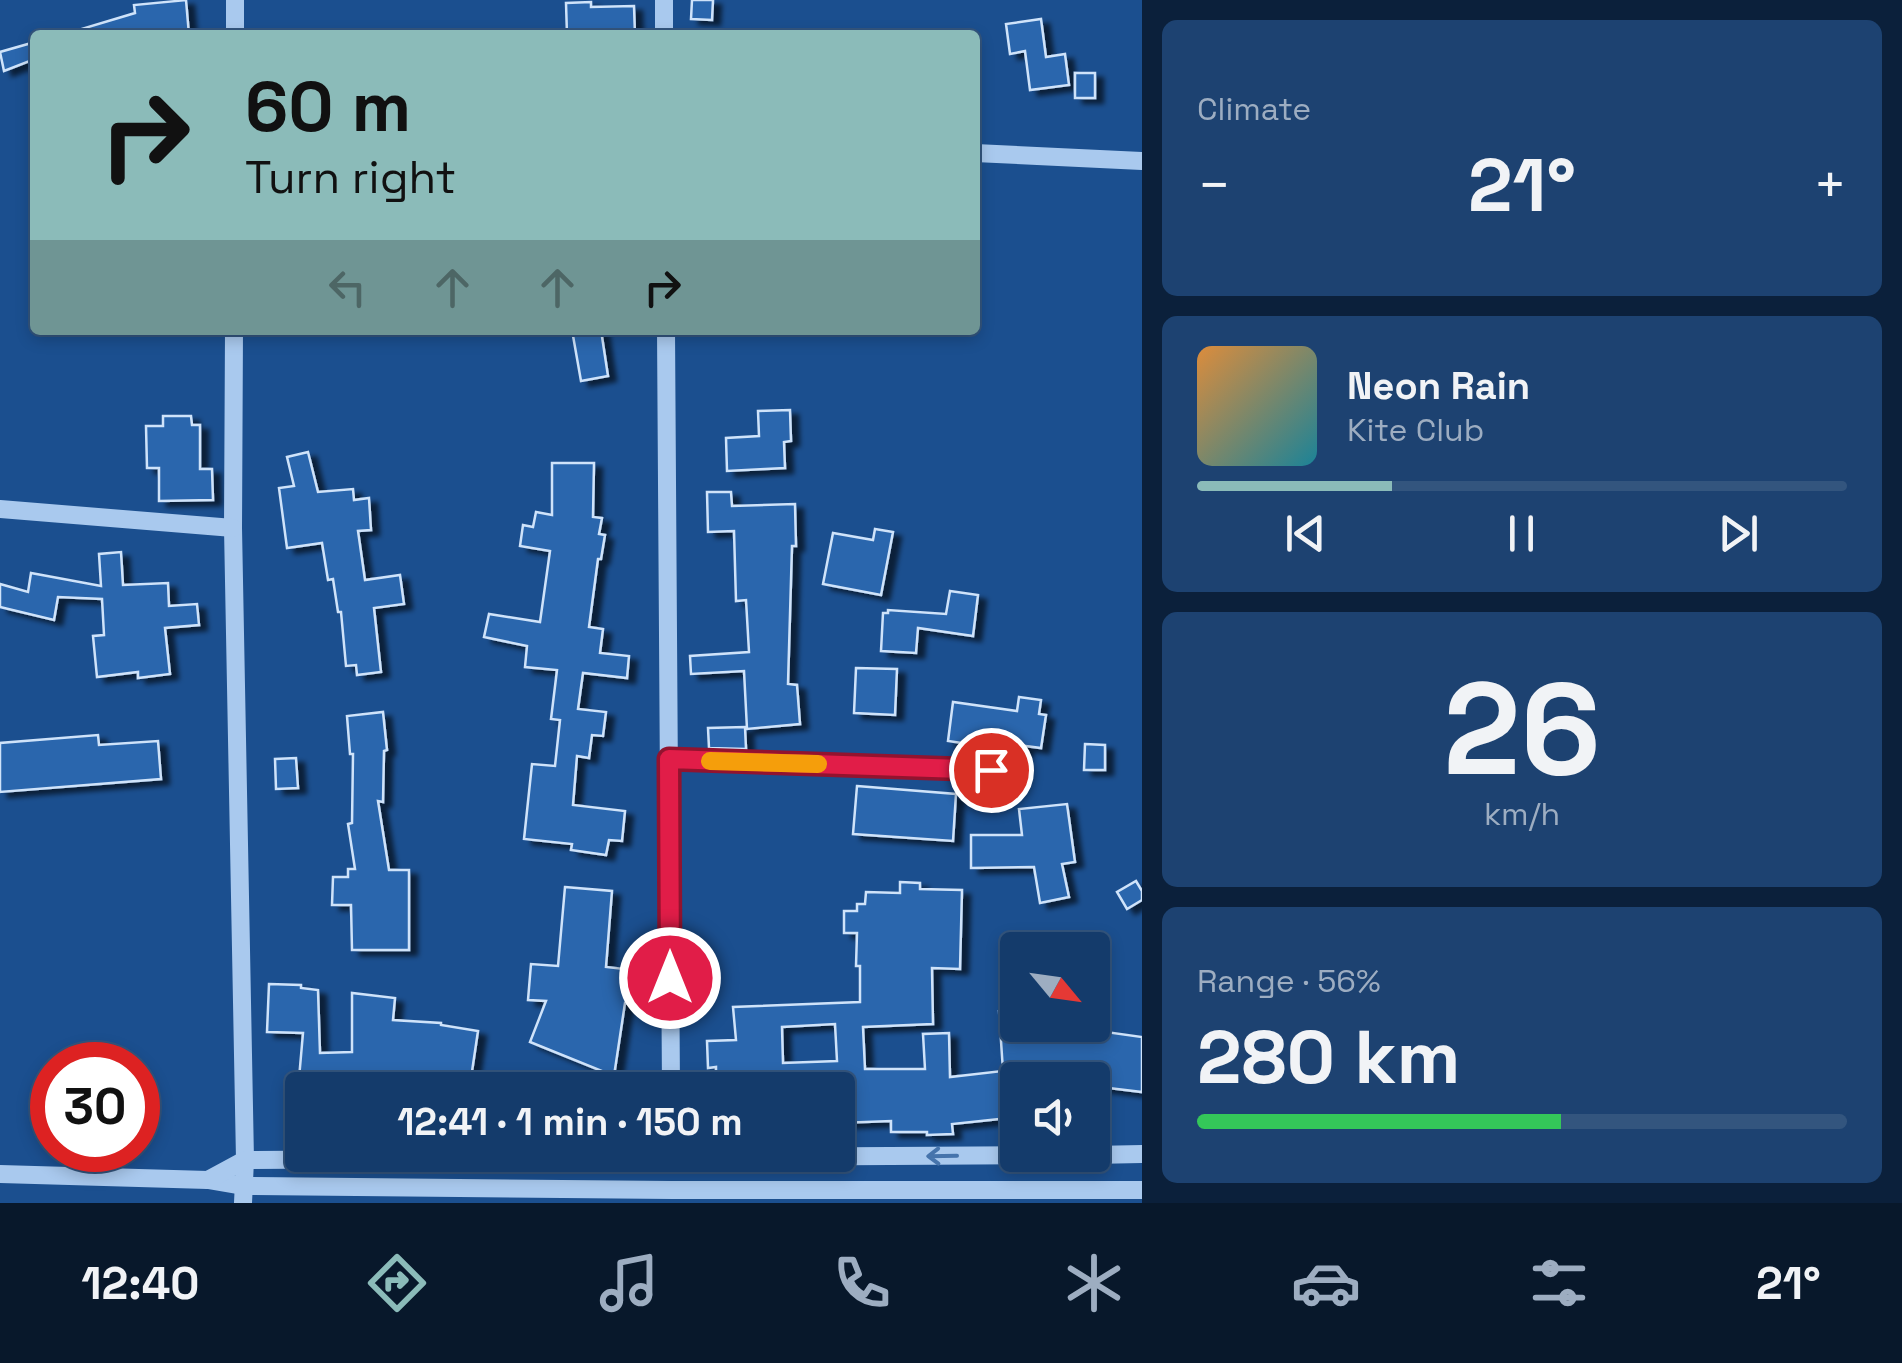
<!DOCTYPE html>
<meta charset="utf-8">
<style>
:root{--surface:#143b6b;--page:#1d4271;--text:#f1f3f6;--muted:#9dadc1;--line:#33557e;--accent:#8bbbb9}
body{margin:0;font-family:"Space Grotesk",sans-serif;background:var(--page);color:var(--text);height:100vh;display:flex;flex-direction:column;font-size:38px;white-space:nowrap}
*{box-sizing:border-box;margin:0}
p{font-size:32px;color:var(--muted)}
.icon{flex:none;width:55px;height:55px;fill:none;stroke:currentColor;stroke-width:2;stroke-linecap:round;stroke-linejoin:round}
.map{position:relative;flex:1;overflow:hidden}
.sheet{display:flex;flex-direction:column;gap:20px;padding:20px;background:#0b203b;width:760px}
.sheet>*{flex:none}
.banner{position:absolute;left:30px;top:30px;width:950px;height:305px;border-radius:10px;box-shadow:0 5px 15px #0003,0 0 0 2px var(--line);background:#8bbbb9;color:#111;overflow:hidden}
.needle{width:65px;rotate:119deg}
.fabs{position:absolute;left:1000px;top:932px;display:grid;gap:20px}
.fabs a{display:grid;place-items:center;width:110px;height:110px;border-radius:10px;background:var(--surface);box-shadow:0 5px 15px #0003,0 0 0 2px var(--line);font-size:50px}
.speed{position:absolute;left:30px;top:1042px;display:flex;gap:20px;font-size:50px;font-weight:700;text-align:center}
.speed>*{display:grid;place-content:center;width:130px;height:130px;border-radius:50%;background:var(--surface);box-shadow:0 5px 15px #0003,0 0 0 2px var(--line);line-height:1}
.speed .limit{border:15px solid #d22;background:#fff;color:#111}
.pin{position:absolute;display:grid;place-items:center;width:85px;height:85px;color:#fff;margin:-42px;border:5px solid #fff;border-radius:50%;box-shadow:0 2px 10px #0007}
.me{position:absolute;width:110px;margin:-55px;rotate:0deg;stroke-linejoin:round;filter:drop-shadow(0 0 8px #0008)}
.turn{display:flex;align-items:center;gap:35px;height:210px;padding:0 50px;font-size:45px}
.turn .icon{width:130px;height:130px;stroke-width:2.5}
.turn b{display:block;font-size:70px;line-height:85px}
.lanes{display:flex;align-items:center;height:95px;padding:0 50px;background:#0003;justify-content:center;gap:50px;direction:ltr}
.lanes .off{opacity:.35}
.big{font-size:75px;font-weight:800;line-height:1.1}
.sheet .card{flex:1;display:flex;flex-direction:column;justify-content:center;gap:15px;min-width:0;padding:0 35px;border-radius:15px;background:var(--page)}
.sheet .dial{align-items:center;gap:0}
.dial b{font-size:130px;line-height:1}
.song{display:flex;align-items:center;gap:30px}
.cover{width:120px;height:120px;border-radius:15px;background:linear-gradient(135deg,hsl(30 70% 55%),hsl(190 70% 35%))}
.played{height:10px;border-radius:5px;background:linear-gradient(90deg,var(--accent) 30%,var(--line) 30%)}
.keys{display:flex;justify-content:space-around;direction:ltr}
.heat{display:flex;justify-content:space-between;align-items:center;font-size:55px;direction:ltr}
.charge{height:15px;border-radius:8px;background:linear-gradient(90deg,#34c759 56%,var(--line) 0)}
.trip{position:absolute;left:285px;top:1072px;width:570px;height:100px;border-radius:10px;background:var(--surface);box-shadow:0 5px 15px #0003,0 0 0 2px var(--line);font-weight:800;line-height:100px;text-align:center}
.menu{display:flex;height:160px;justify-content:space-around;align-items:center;background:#08182b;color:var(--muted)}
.menu .icon{width:70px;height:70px}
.menu .current{color:var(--accent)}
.menu b{font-size:45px;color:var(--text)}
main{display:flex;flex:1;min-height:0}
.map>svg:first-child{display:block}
.building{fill:#2a66ad;stroke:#cfe3fa;stroke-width:2.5;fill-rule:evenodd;filter:url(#shadow)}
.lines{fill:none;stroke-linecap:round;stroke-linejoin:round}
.minor{stroke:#a9c9ee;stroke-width:18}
.oneway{stroke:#4674ac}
.route-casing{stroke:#92132f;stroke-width:25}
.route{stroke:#e11d48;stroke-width:18}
.slow{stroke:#f59e0b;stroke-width:18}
</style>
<main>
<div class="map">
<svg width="1142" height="1203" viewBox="0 0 1142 1203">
<defs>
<filter id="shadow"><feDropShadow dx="8" dy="5" stdDeviation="2.5" flood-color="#0009"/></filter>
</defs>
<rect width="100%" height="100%" fill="#1b4f8f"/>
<g class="building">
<polygon points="186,0 189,35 79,35 78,30 135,13 134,5"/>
<polygon points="692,0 713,0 712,20 691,19"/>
<polygon points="591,2 591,7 634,6 635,35 567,35 566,3"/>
<polygon points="1041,19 1046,57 1065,54 1069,85 1030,90 1025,51 1010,54 1006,24"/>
<polygon points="35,42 35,59 4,71 0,52"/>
<rect x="1075" y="73" width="20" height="25"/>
<polygon points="572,330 601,330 608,376 581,381"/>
<polygon points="790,410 791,441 784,442 785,468 727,471 726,438 759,436 758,411"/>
<polygon points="163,416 191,416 192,425 200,425 200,469 212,469 213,500 159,501 159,468 147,468 146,426 163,426"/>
<polygon points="308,452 318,492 353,489 354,500 369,498 371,530 358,531 365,580 400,575 404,604 374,608 381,672 357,675 356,665 346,666 341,612 338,612 333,579 328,580 322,543 287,548 279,488 294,486 287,457"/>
<polygon points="552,463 594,463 593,517 602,518 599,534 605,535 601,559 598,559 589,627 603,629 600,653 629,656 627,678 583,673 578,709 606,712 603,736 592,735 589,758 577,756 573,805 625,811 622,841 609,840 606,855 571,850 572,844 524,839 532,764 555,766 560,720 551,719 557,670 525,667 527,646 484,637 489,614 540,622 550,551 520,546 523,525 533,527 536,512 552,515"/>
<polygon points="707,492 731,492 732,506 795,504 796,546 792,546 788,684 797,685 800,724 747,729 744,671 691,674 690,656 749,652 746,600 736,601 734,531 708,532"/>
<polygon points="875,529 893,532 881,595 823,584 833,533 873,540"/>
<polygon points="121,552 123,585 168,583 169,606 197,604 199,625 165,628 170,674 138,678 138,672 97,677 93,636 104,635 102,599 58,597 54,620 0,607 0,584 28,592 31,573 101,586 99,554"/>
<polygon points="950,591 978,595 973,636 918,628 916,653 881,651 883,613 888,613 888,610 946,614"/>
<polygon points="856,668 897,669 895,715 854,713"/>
<polygon points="1019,697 1041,700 1039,714 1046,715 1041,748 1025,746 1024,752 948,741 953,702 1017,711"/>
<polygon points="383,712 387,750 384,751 383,802 378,801 389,870 409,870 409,950 352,950 351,905 332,905 333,877 348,877 348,869 355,869 348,824 352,823 353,754 350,754 347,716"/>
<polygon points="745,727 746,749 709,748 708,728"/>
<polygon points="98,735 99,745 158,741 161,779 0,792 0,743"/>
<polygon points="1085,744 1105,745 1105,770 1084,770"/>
<polygon points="296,758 298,788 276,789 275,759"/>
<polygon points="857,786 956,794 953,841 853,834"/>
<polygon points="1067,804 1075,862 1062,864 1069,897 1040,903 1034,867 971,868 971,835 1022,835 1019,809"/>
<polygon points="1136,881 1142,891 1142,900 1127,909 1117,892"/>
<path d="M900,882l20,1v6l42,1 -2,79 -28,-1 1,56 -70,3 2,42h60l-2,-35 26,-1 1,44 53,-6 -4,-60 19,-2v16h52v2l72,10v55l-50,-6v-6h-74v37l-66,7 1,10 -26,1v-3h-36v-11l-52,2 -1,-33h-122v-23l-8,1 -1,-27 29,-1 -3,-33 127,-5v-36h-4l1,-33h-13v-22h13v-7h8l1,-12 34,1zM835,1024l2,37 -54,2 -1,-36z"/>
<polygon points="565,887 612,891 606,967 633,970 629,1004 625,1003 614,1076 530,1042 546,1001 528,1000 531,964 558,966"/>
<polygon points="269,984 301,985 301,988 318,990 320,1053 352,1052 352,993 395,998 393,1020 441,1023 441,1025 478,1031 470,1085 424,1082 423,1090 386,1087 385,1090 298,1090 303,1033 267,1032"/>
</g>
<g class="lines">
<g class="minor">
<polyline points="664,0 664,35"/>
<polyline points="235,35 235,0"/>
<polyline points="975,153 1142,161"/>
<polyline points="234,330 233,528 245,1160 243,1203"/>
<polyline points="666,330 671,1090"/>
<polyline points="0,509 233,528"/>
<polyline points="669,759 991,770"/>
<polyline points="1092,1155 1142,1154"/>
<polyline points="0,1174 208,1180 243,1186 672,1190 1142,1190"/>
<polyline points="208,1180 245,1160 1039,1155"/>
</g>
</g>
<defs><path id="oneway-shaft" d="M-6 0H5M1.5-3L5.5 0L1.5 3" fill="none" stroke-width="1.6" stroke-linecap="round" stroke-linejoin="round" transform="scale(2.5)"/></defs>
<use class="oneway" href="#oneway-shaft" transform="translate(942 1156) rotate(179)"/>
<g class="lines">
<g class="route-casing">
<polyline id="route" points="670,978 669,759 991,770"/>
</g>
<use href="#route" class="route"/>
<polyline class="slow" points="710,761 818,764"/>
</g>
</svg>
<div class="fabs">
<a><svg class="needle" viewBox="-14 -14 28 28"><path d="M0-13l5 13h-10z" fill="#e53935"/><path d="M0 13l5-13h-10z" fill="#9dadc1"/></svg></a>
<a><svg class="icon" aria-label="sound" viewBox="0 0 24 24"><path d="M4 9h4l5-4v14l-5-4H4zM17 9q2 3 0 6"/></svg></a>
</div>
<div class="speed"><div class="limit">30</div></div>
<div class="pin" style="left:991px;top:770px;background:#d93025"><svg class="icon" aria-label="arrive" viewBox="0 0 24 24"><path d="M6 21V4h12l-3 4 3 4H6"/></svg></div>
<svg class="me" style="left:670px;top:978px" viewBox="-20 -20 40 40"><circle r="17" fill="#e11d48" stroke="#fff" stroke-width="3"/><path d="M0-11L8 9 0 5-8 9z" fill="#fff"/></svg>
<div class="trip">12:41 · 1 min · 150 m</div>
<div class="banner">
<div class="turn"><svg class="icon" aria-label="right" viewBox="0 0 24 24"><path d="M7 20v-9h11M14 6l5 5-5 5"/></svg><div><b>60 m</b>Turn right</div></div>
<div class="lanes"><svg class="icon off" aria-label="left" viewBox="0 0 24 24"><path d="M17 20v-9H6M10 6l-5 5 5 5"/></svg><svg class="icon off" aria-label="ahead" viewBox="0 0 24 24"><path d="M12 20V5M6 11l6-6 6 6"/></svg><svg class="icon off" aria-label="ahead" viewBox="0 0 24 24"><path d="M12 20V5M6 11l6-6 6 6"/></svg><svg class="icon" aria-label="right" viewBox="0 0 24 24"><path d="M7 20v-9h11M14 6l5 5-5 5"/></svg></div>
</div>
</div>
<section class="sheet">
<div class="card"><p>Climate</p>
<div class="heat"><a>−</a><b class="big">21°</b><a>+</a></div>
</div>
<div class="card">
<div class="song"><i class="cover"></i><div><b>Neon Rain</b><p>Kite Club</p></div></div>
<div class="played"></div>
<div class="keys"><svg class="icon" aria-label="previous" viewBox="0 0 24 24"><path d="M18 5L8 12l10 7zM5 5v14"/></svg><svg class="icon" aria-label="pause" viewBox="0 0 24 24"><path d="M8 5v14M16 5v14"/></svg><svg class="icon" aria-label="next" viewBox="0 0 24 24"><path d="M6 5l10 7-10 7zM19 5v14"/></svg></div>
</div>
<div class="card dial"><b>26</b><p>km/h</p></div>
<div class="card"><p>Range · 56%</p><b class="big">280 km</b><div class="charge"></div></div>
</section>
</main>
<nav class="menu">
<b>12:40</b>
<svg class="icon current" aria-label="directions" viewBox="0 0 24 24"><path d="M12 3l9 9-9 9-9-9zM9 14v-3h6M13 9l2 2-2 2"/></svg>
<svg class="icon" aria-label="music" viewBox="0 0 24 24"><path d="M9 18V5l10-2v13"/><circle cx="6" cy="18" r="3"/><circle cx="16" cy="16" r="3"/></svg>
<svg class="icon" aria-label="phone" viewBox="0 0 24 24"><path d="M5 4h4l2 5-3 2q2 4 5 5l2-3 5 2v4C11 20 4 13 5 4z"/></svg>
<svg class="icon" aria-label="climate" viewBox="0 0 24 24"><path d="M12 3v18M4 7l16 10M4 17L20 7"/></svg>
<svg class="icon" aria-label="car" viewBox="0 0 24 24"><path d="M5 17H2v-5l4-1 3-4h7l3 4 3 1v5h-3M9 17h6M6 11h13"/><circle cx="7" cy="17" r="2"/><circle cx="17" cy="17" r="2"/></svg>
<svg class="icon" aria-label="filters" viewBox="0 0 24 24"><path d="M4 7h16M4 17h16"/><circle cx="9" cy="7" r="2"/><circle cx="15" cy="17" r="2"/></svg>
<b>21°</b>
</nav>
